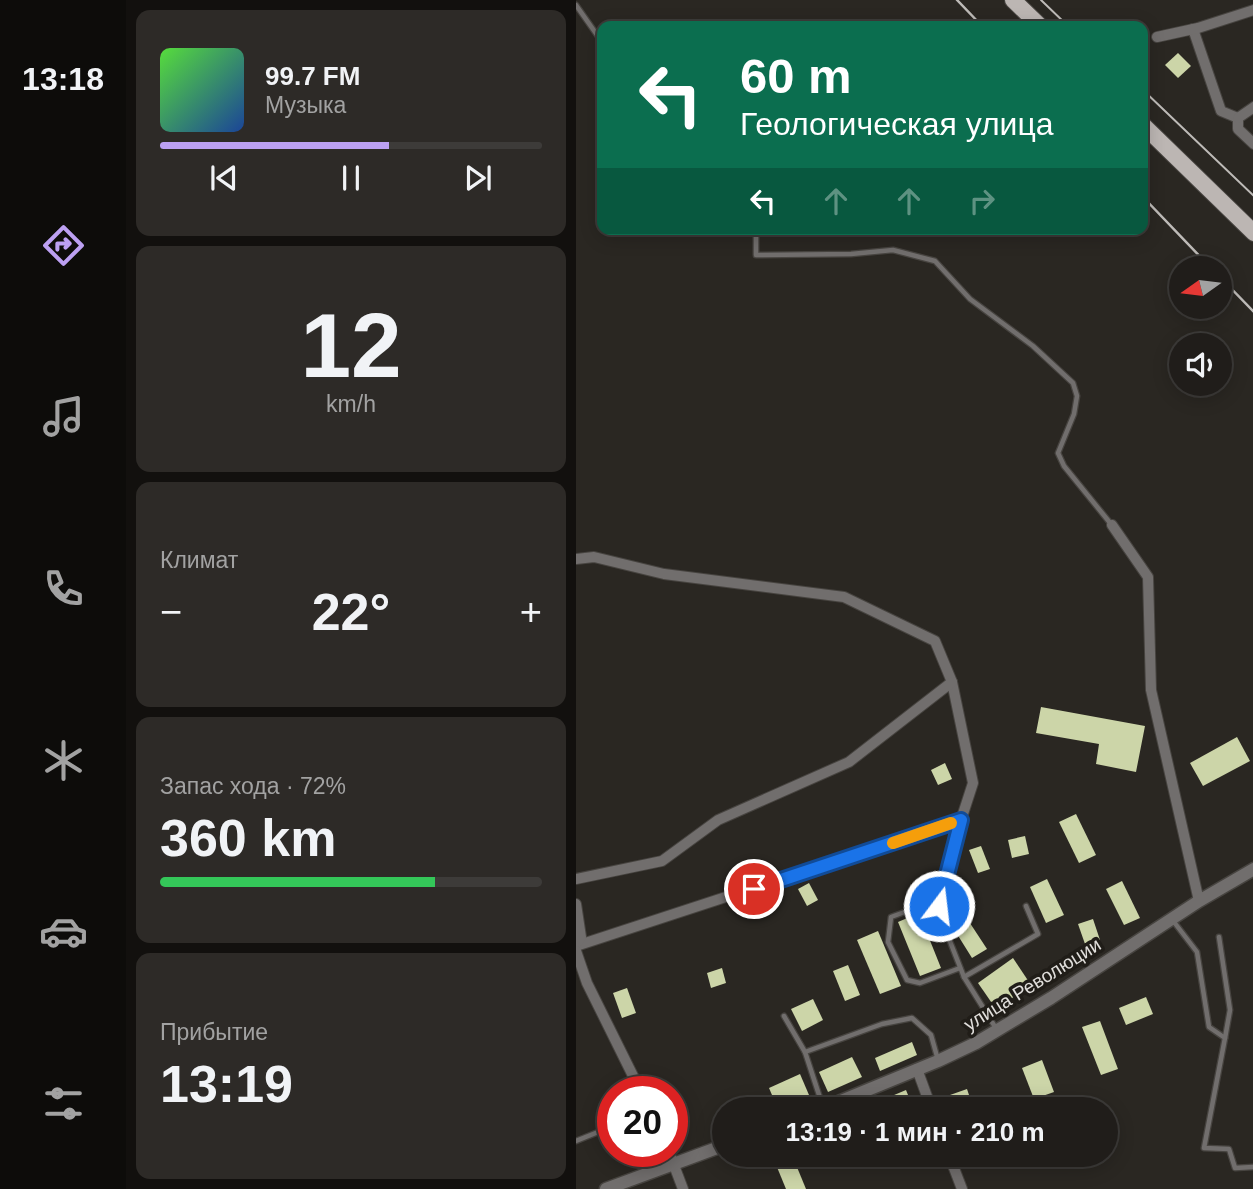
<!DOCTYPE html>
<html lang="ru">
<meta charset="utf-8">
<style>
:root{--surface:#201d1a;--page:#2d2a27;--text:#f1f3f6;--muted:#a2a2a2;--line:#3d3b39;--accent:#bca0f2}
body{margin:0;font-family:Arial,sans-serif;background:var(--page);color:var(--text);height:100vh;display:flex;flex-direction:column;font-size:26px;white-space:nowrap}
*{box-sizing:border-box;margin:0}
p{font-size:23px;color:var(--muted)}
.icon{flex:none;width:38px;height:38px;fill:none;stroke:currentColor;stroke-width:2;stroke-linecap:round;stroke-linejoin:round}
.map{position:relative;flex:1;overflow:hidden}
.details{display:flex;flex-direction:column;gap:10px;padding:10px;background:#12100e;width:450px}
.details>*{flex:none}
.top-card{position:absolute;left:21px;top:21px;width:551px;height:214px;border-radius:14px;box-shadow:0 4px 18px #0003,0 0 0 2px var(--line);background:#0b6e4f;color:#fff;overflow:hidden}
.needle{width:46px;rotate:256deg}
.tools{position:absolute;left:593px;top:256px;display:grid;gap:14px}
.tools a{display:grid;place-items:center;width:63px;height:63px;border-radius:50%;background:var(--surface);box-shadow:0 4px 18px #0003,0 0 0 2px var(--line);font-size:35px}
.speed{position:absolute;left:21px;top:1076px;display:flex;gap:14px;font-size:35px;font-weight:700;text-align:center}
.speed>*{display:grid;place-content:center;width:91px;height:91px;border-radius:50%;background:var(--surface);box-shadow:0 4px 18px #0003,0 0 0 2px var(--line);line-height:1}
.speed .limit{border:10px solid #d22;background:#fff;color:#111}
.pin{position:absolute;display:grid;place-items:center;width:60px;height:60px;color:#fff;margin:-30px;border:4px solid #fff;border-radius:50%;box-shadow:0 2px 7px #0007}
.me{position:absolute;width:77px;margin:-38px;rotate:15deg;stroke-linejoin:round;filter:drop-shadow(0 0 5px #0008)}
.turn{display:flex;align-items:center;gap:24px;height:147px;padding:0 28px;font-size:32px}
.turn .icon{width:91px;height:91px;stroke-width:2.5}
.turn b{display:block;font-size:49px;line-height:60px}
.lanes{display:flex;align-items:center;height:66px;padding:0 28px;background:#0003;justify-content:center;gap:35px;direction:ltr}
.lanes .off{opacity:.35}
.big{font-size:52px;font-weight:700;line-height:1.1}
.details .widget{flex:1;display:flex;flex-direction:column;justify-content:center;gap:10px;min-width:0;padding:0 24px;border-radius:14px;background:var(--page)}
.details .dial{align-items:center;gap:0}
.dial b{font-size:91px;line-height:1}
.song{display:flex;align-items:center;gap:21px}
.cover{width:84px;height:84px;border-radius:10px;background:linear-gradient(135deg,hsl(110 70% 55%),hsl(220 70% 35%))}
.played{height:7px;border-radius:4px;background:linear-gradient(90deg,var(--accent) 60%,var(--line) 60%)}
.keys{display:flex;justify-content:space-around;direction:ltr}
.heat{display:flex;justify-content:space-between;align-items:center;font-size:38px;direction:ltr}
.charge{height:10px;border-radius:5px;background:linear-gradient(90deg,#34c759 72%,var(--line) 0)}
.trip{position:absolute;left:136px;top:1097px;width:406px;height:70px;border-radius:35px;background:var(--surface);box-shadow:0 4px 18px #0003,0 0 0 2px var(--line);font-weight:700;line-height:70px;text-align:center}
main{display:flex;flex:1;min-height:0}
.menu{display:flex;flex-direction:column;width:126px;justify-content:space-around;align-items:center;background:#0d0c0a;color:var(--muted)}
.menu .icon{width:49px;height:49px}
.menu .current{color:var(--accent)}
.menu b{font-size:32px;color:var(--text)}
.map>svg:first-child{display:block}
.building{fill:#ccd5a8}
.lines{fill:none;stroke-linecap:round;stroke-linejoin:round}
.service-casing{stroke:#474440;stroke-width:7}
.minor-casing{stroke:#474440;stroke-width:12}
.tertiary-casing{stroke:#474440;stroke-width:15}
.primary-casing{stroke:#474440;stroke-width:18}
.service{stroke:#716e6d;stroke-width:4.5}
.minor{stroke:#716e6d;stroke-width:10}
.tertiary{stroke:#716e6d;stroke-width:12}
.primary{stroke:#bcb6b3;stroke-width:16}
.tram{stroke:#bebbb8;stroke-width:2}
.rail{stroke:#bebbb8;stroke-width:2.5}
.route-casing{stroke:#114b97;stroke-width:18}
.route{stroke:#1a73e8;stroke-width:12}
.slow{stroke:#f59e0b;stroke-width:12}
.labels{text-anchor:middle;stroke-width:7;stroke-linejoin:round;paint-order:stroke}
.street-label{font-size:19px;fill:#e1dfdc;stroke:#201d18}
</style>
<main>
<nav class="menu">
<b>13:18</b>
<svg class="icon current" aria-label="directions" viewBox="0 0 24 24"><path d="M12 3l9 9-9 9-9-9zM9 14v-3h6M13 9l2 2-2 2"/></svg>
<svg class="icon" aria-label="music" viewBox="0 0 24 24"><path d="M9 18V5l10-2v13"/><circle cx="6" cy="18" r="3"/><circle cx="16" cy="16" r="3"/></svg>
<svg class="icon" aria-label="phone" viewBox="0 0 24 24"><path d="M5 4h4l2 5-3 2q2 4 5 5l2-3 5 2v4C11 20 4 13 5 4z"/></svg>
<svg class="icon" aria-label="climate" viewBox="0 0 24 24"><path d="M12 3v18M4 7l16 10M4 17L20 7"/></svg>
<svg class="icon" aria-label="car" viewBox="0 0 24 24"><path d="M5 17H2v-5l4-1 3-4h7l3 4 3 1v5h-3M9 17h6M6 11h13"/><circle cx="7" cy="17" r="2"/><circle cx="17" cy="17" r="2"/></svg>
<svg class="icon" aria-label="filters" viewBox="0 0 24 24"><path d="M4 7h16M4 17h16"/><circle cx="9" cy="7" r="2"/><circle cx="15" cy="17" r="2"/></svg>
</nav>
<section class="details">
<div class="widget">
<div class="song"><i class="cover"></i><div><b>99.7 FM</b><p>Музыка</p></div></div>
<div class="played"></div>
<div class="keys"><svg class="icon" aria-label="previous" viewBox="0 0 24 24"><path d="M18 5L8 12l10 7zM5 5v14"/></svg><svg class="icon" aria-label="pause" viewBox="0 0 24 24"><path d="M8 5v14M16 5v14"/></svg><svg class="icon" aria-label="next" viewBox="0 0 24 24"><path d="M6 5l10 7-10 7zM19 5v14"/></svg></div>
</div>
<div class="widget dial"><b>12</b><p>km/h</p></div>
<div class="widget"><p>Климат</p>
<div class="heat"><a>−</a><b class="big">22°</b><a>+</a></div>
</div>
<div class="widget"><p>Запас хода · 72%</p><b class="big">360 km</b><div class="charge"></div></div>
<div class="widget"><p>Прибытие</p><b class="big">13:19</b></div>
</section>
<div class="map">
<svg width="678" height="1189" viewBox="0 0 678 1189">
<rect width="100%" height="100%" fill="#2a2722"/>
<g class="building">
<polygon points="602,53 615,66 602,78 589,65"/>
<polygon points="465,707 569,726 560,772 520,764 523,744 460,733"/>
<polygon points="661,737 674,761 627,786 614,763"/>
<polygon points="369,763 376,779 362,785 355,770"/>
<polygon points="500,814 520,855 503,863 483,822"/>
<polygon points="449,836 453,854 436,858 432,840"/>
<polygon points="405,846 414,869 402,873 393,850"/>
<polygon points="471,879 488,915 470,923 454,887"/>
<polygon points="546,881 564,918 548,925 530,889"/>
<polygon points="233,883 242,900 231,906 222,889"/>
<polygon points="343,913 365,968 344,976 322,922"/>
<polygon points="390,917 411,949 396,958 376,926"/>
<polygon points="517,919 524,940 509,944 502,924"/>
<polygon points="302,931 325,986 304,994 281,940"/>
<polygon points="437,958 455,985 420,1009 402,983"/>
<polygon points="272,965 284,995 269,1001 257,971"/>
<polygon points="146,968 150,983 135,988 131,973"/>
<polygon points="51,988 60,1013 46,1018 37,993"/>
<polygon points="570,997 577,1014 550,1025 543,1008"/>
<polygon points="237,999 247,1020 226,1031 215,1009"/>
<polygon points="524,1021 542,1069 525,1075 506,1027"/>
<polygon points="336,1042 341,1055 304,1071 299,1058"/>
<polygon points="276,1057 286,1077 252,1092 243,1072"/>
<polygon points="466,1060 478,1092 458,1099 446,1068"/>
<polygon points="224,1074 233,1095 202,1109 193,1088"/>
<polygon points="391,1089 398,1110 379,1110 374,1095"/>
<polygon points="330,1090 338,1110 315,1110 311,1098"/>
<polygon points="196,1155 216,1155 230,1189 210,1189"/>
</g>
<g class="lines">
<g class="service-casing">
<g id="service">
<polyline points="0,5 26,42"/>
<polyline points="180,229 180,255 275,254 317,250 359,261 394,299 457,346 497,383 501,396 498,414 482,453 488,466 535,524"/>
<polyline points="384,822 362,911 388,977 421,1030"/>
<polyline points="363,906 345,906 315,917 312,942 331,980 344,983 384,968"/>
<polyline points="598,922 621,952 633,1027 649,1038 628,1148 653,1149 659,1168 678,1167"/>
<polyline points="643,937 654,1010 649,1038"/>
<polyline points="388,977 462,934 450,906"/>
<polyline points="208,1016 229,1052"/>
<polyline points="247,1107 229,1052 306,1024 336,1018 355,1035 362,1060"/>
<polyline points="0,1141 37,1126"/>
</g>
</g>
<g class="minor-casing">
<g id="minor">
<polyline points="617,29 645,111 662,118"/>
<polyline points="581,37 622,28 678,10"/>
<polyline points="662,118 662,129 678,144"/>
<polyline points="662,118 678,107"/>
<polyline points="536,525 572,577 575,690 623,901"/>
<polyline points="0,559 18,557 88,574 268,597 359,641 376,682 397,783 385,820 0,946"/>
<polyline points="0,879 86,861 142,820 273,762 376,682"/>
<polyline points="0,904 5,937 0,944"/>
<polyline points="0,951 11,983 65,1092"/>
<polyline points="341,1069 356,1110"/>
<polyline points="93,1152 107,1189"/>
<polyline points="373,1155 386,1189"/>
</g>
</g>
<g class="tertiary-casing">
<g id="tertiary">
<polyline points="243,1110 362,1061 400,1043 475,998 623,901 678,869"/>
<polyline points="30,1189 149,1145"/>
</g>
</g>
<g class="primary-casing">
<g id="primary">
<polyline points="437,0 464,26"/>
<polyline points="567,125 678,233"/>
</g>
</g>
<use href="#service" class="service"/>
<use href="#minor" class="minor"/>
<use href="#tertiary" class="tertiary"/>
<use href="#primary" class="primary"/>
<g class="tram">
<polyline points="465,0 492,26"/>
<polyline points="567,90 678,196"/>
</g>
<g class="rail">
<polyline points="381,0 406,26"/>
<polyline points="567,197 635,268"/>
<polyline points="644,277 678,312"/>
</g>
</g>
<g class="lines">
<g class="route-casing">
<polyline id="route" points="178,889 385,820 363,906"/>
</g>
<use href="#route" class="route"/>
<polyline class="slow" points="317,843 375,823"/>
</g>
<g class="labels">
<g class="street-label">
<text transform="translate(456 984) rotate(-32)" y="7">улица Революции</text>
</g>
</g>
</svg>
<div class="tools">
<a><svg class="needle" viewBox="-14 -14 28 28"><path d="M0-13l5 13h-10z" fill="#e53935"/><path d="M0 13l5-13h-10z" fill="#a2a2a2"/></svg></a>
<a><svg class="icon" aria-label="sound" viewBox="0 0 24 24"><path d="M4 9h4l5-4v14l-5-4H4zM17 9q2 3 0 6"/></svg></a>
</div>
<div class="speed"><div class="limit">20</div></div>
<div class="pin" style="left:178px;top:889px;background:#d93025"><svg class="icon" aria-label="arrive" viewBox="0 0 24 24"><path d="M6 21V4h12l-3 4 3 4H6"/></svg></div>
<svg class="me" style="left:363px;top:906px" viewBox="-20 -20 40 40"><circle r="17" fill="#1a73e8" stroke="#fff" stroke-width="3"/><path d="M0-11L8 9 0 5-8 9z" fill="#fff"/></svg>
<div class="trip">13:19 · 1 мин · 210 m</div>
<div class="top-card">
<div class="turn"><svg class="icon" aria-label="left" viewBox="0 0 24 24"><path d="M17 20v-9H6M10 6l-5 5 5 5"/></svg><div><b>60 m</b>Геологическая улица</div></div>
<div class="lanes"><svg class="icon" aria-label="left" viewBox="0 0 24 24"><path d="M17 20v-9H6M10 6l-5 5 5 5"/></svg><svg class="icon off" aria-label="ahead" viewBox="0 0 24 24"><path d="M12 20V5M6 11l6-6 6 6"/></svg><svg class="icon off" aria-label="ahead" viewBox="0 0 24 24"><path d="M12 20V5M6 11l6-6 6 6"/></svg><svg class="icon off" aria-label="right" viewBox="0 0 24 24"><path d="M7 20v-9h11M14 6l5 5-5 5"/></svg></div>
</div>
</div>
</main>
